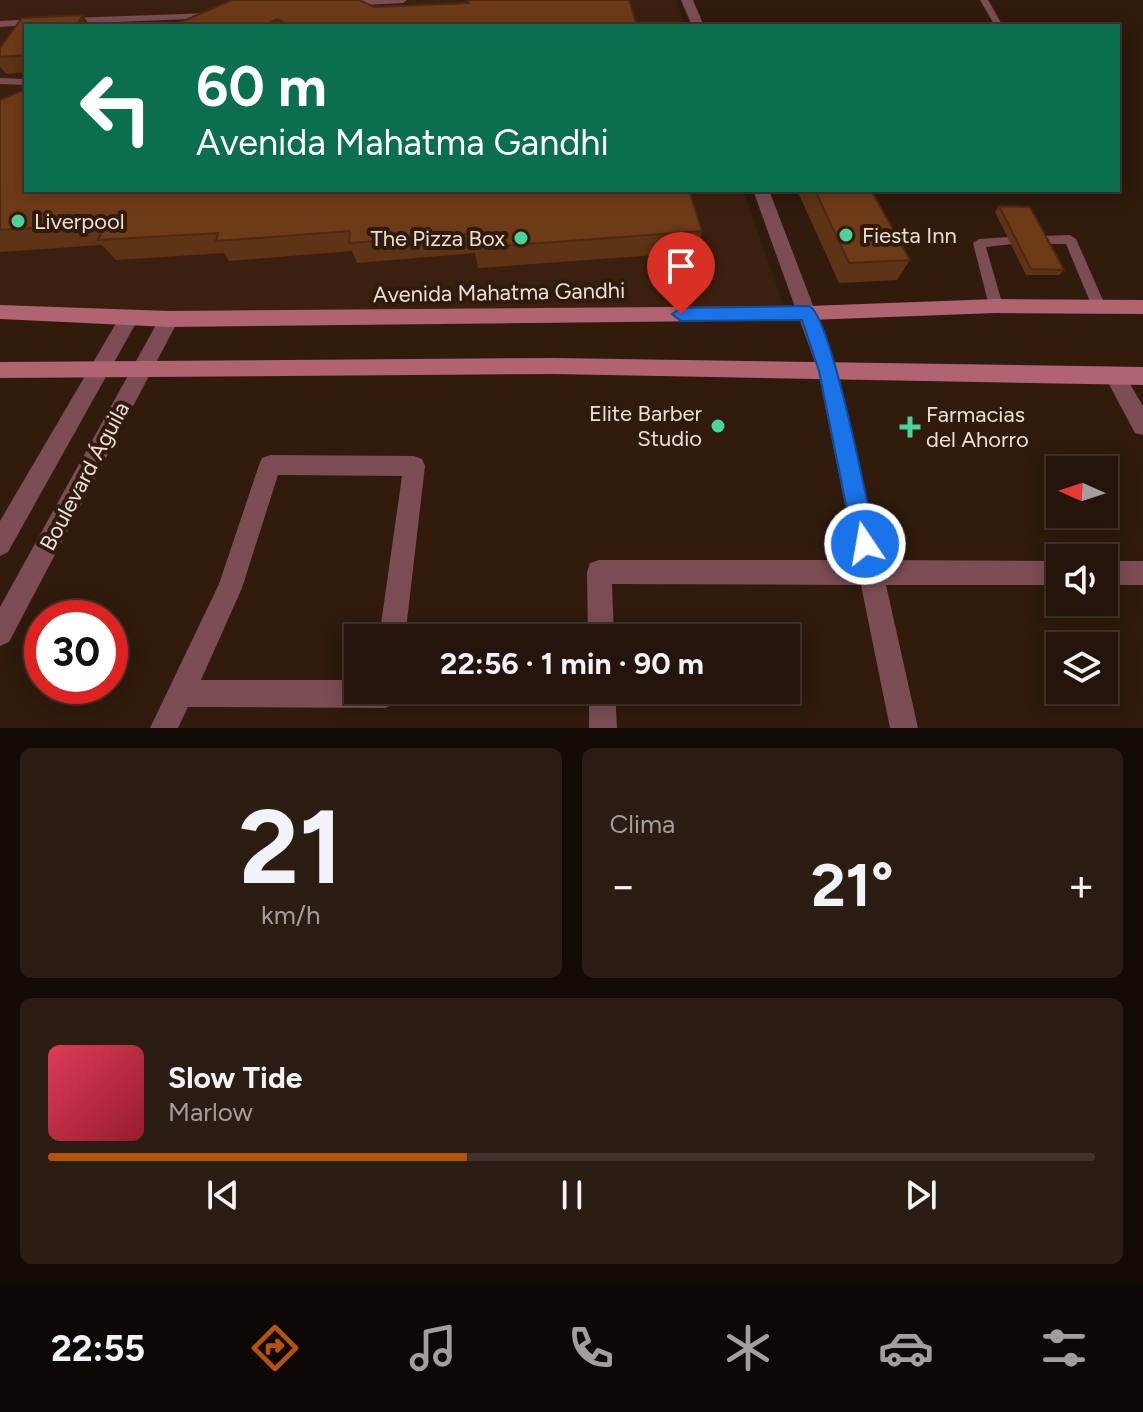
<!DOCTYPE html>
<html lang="es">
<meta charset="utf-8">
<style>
:root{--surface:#24140a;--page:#2c1d13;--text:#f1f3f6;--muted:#a39e9c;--line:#41332b;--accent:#b45309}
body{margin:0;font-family:Figtree,sans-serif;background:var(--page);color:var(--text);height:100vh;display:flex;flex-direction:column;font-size:30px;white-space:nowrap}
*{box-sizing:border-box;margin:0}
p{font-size:26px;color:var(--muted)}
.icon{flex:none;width:44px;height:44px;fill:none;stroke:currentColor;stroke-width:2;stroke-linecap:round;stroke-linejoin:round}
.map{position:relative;height:728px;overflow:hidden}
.panel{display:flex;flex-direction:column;gap:20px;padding:20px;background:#140b06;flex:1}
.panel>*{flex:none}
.hud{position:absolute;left:24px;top:24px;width:1096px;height:168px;border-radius:0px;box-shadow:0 4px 20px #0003,0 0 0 2px var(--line);background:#0b6e4f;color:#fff;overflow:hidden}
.needle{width:52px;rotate:273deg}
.tools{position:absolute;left:1046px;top:456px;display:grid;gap:16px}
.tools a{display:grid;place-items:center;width:72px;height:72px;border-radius:0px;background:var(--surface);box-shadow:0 4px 20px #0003,0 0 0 2px var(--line);font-size:40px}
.speed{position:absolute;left:24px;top:600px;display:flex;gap:16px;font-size:40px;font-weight:700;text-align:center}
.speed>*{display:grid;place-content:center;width:104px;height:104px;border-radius:50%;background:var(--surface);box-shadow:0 4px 20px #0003,0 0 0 2px var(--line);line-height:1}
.speed .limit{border:12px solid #d22;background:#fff;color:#111}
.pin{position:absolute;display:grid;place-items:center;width:68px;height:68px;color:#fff;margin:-82px -34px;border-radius:50% 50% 50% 0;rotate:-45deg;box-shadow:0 0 8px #0007}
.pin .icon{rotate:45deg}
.me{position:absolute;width:88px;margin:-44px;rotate:348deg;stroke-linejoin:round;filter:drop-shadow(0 0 6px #0008)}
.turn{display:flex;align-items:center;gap:28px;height:168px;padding:0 40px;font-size:36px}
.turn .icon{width:104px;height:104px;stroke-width:2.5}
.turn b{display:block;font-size:56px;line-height:68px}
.big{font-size:60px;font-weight:700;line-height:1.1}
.panel .tile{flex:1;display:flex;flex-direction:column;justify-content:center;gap:12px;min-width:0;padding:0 28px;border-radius:12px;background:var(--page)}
.panel .dial{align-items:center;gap:0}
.dial b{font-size:104px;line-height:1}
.song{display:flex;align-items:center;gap:24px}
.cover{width:96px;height:96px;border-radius:12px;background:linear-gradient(135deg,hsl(350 70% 55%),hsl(350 70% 35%))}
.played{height:8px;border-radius:4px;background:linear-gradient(90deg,var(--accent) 40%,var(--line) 40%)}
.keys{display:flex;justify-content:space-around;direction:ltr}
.heat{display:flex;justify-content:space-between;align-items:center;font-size:44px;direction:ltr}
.panel .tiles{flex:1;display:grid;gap:20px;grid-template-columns:1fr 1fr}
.tile:last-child{grid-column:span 2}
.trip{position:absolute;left:344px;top:624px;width:456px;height:80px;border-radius:0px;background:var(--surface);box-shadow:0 4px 20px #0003,0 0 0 2px var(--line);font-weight:700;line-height:80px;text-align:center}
.dock{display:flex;height:128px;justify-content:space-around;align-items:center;background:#0e0804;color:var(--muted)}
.dock .icon{width:56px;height:56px}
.dock .current{color:var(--accent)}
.dock b{font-size:36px;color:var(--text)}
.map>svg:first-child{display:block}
.built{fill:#3c200f}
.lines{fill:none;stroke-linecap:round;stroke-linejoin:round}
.service{fill:#7c4d54;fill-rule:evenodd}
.minor{fill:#7c4d54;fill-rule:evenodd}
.tertiary{fill:#7c4d54;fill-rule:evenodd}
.secondary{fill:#b06471;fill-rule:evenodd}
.wall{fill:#5f3316}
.shaded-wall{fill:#4d2912}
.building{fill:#6e3b19;stroke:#4d2912;stroke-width:2}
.route{fill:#1a73e8;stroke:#114b97;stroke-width:2}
.poi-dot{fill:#4cd39a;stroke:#301b0d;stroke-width:3}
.labels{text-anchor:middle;stroke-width:8;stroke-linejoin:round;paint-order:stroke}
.poi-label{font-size:22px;fill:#eedfd6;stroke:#301b0d;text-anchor:start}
.street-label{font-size:22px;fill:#eedfd6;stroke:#301b0d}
</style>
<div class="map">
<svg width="1143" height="728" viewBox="0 0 1143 728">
<rect width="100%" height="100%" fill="#301b0d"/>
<polygon class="built" points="0,0 676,0 685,26 26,26 26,190 743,190 786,312 0,314"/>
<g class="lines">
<g class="service">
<polygon points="336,0 407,0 403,3 345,6"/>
<polygon points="980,0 988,0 1003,26 995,26"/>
<polygon points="212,13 215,14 215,18 69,24 65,21 69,18"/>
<polygon points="36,19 40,22 39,24 0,27 0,21"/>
<polygon points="0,78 26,79 26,85 0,84"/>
<polygon points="1070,235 1076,239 1106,307 1104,311 1094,311 1066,244 1040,244 1034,240 1040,236"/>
<polygon points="1009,237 1013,238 1015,241 1013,244 986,247 1003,306 996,311 989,306 973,243 979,239"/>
</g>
<g class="minor">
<polygon points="681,0 693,0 704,26 692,26"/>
<polygon points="753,190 769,190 838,371 880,560 1060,561 1060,585 886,585 918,728 890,728 861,585 612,584 614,638 588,638 587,572 590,563 599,560 856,560 818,371"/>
<polygon points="1114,367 1121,369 1143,406 1143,435 1135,433 1104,375 1107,369"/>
<polygon points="270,455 414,456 422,459 425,466 405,638 379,638 402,476 278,475 242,588 201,680 358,680 358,690 398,690 395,704 385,708 188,707 178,728 150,728 219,584 259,465 262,458"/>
<rect x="1104" y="561" width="39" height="24"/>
<polygon points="589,690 615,690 617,728 589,728"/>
</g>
<g class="tertiary">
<polygon points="129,311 136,313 139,318 136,323 8,552 0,556 0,521 122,313"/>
<polygon points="169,311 176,314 179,319 9,642 0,646 0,607 162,314"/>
</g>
<g class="secondary">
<polygon points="996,299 1143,300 1143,314 996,313 809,320 169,327 0,319 0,305 169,311 809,306"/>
<polygon points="554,358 1143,367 1143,385 554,374 0,378 0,362"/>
</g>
</g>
<g class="wall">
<polygon points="467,0 629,0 637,26 172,26 468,3"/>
<polygon points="26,26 26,72 6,74 0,66 0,57"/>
<polygon points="0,100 26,190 702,231 697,252 478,268 475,253 357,263 352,251 229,261 224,253 116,260 102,245 0,252"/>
<polygon points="797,190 871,190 910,260 897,280 839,283"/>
<polygon points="999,206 1064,270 1059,275 1026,275 995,212"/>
</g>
<g class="shaded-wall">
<polygon points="83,15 90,26 76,26"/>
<polygon points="277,19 280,26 262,26"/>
</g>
<g class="building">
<polygon points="232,0 359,0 374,7 469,3 468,0 629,0 637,26 291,26 277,19 262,26 172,26"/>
<polygon points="83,15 76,26 26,26 26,55 0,57 0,48 22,18"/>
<polygon points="26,89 26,190 689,190 702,231 474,248 474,233 349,243 350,231 216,241 218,233 98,240 106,223 0,230 0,100"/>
<polygon points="815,190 871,190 910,260 849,263"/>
<polygon points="999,206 1030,207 1064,270 1031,269"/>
</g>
<path class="route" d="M809,306c22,8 60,205 67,238l-3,8 -8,3 -7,-3 -4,-8 -35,-173 -17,-51 -121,1 -9,-7 9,-6z"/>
<g class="poi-dot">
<circle cx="18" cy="221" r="8"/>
<circle cx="846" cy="235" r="8"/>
<circle cx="521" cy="238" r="8"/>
<circle cx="718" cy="426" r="8"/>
<path d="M906 415h8v8h8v8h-8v8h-8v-8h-8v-8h8z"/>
</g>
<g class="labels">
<g class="poi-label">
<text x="34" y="229">Liverpool</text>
<text x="862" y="243">Fiesta Inn</text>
<text x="505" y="246" text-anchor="end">The Pizza Box</text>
<text x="702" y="421" text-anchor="end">Elite Barber<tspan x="702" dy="25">Studio</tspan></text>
<text x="926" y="422">Farmacias<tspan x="926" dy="25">del Ahorro</tspan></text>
</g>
<g class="street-label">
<text transform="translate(499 292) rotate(-1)" y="8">Avenida Mahatma Gandhi</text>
<text transform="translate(84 476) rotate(-62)" y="8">Boulevard Águila</text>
</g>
</g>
</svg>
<div class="tools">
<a><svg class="needle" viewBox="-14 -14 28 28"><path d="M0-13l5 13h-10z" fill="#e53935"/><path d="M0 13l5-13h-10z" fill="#a39e9c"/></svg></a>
<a><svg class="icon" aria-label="sound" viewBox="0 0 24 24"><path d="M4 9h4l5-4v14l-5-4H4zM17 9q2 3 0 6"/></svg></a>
<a><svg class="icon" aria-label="layers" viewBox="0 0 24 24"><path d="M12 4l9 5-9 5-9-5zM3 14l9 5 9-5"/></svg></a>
</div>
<div class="speed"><div class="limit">30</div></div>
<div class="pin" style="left:681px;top:314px;background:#d93025"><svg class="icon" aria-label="arrive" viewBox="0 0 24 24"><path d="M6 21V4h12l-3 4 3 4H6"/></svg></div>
<svg class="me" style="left:865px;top:544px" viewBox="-20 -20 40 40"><circle r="17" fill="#1a73e8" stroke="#fff" stroke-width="3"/><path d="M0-11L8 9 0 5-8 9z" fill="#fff"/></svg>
<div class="trip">22:56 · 1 min · 90 m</div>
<div class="hud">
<div class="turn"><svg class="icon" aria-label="left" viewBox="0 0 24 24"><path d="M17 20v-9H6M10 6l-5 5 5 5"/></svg><div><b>60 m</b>Avenida Mahatma Gandhi</div></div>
</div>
</div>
<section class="panel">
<div class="tiles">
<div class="tile dial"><b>21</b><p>km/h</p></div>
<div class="tile"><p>Clima</p>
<div class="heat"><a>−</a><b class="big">21°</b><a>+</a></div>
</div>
<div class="tile">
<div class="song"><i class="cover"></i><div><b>Slow Tide</b><p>Marlow</p></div></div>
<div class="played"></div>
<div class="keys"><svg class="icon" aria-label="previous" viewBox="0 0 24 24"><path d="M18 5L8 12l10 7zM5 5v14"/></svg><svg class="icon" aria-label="pause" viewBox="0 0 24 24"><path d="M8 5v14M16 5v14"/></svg><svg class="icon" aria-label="next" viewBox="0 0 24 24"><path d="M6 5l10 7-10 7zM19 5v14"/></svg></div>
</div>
</div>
</section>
<nav class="dock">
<b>22:55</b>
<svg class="icon current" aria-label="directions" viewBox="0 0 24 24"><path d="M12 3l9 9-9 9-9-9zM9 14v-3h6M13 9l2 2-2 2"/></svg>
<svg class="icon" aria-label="music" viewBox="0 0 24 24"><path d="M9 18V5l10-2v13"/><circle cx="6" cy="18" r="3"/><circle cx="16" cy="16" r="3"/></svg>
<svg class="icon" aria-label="phone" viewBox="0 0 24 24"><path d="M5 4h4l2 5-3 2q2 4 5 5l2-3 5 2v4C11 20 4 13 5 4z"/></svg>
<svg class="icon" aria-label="climate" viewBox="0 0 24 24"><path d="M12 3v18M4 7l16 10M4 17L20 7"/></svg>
<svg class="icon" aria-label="car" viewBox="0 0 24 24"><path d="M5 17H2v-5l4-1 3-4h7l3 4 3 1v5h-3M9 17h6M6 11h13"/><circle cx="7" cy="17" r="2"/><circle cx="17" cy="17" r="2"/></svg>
<svg class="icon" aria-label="filters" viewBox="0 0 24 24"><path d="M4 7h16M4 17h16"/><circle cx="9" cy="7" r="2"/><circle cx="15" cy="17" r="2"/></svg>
</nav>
